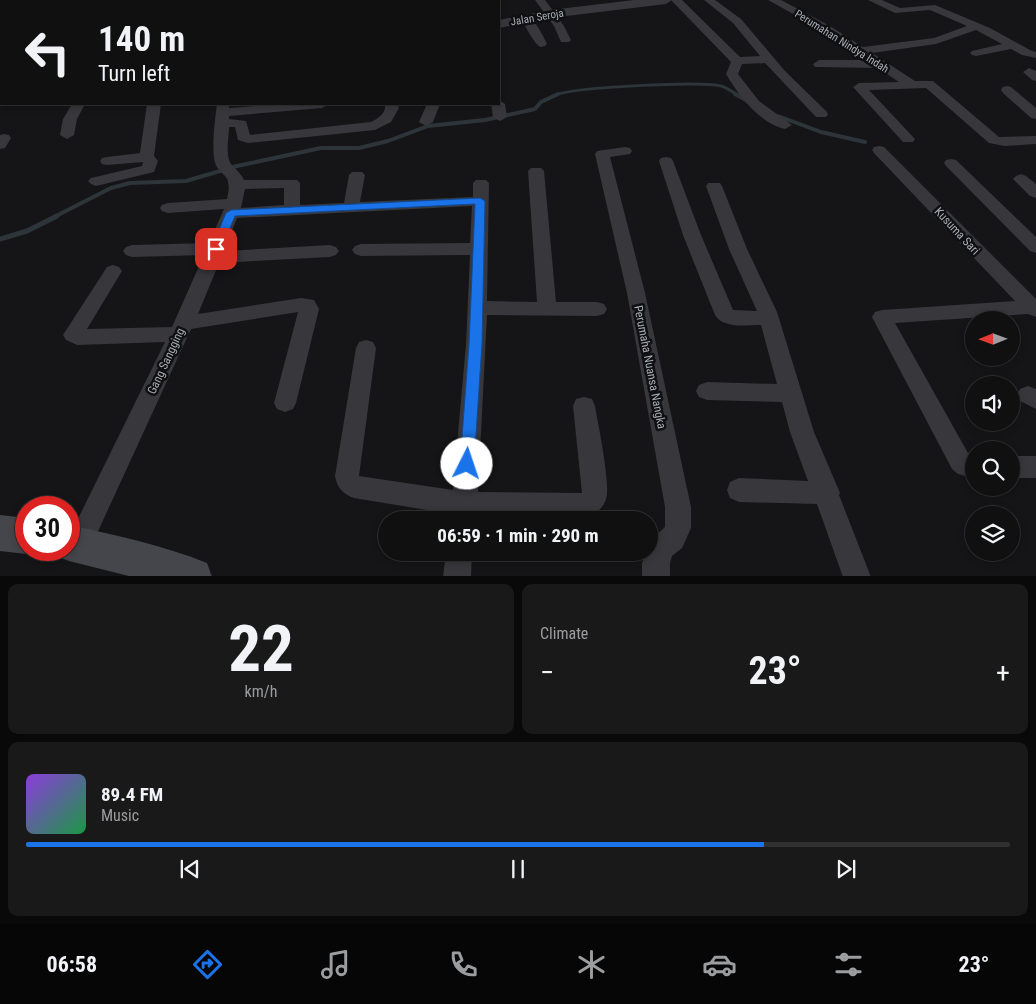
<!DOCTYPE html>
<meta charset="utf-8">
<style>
:root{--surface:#101011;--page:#19191a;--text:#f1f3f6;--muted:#9c9d9f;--line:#303031;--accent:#1a73e8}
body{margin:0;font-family:"Roboto Condensed",sans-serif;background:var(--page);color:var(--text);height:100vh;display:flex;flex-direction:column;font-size:19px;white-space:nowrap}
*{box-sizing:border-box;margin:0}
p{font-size:16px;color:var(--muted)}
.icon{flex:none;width:28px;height:28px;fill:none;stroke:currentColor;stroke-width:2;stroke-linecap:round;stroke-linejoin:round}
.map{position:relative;height:576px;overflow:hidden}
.side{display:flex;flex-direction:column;gap:8px;padding:8px;background:#090909;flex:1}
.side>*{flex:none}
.hud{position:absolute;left:0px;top:0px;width:500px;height:105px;box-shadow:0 2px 8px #0003,0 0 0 1px var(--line);background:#101011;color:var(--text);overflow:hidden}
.needle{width:32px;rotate:269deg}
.buttons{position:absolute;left:965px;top:311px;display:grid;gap:10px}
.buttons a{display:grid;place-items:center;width:55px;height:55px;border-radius:50%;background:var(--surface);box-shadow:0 2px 8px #0003,0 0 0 1px var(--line);font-size:25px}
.speed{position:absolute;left:15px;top:496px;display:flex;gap:10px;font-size:25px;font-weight:700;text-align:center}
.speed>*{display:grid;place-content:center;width:65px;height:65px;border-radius:50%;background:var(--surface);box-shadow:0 2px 8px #0003,0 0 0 1px var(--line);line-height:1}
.speed .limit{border:8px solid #d22;background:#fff;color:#111}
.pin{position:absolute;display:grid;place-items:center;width:42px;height:42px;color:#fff;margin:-21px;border-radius:10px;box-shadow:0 2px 8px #0006}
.me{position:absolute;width:55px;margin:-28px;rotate:4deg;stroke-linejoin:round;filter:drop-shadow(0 0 4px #0008)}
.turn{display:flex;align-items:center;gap:18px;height:105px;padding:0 15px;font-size:22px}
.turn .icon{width:65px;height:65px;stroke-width:2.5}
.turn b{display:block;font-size:35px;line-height:42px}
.big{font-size:38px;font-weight:700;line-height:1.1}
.side .tile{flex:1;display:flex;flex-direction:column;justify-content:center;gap:8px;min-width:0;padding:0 18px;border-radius:10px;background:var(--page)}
.side .dial{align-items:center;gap:0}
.dial b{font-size:65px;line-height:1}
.song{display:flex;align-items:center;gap:15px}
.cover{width:60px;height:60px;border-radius:8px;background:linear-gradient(135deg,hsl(270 70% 55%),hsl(140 70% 35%))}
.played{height:5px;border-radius:2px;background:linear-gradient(90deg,var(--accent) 75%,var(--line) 75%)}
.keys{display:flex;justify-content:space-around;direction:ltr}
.heat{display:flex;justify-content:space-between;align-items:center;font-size:28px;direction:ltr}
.side .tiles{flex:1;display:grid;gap:8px;grid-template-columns:1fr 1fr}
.tile:last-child{grid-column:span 2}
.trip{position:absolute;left:378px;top:511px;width:280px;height:50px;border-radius:25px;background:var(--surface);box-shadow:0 2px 8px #0003,0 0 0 1px var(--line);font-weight:700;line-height:50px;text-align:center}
.menu{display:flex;height:80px;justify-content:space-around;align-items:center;background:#060607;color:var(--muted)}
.menu .icon{width:35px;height:35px}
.menu .active{color:var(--accent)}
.menu b{font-size:22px;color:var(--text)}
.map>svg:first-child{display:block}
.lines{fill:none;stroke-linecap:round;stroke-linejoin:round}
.stream-far2{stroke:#2d343a;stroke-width:3}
.stream-far1{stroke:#2d343a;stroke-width:4}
.stream{stroke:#2d343a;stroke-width:5}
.minor{fill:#37373c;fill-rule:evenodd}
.tertiary{fill:#37373c;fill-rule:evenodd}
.secondary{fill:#45464b;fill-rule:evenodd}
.route{fill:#1a73e8;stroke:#114b97}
.labels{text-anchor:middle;stroke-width:5;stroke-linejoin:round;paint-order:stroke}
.far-street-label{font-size:11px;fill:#a8acb6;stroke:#101012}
.street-label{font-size:12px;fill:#a8acb6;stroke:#101012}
</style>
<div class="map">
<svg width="1036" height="577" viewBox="0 0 1036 577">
<rect width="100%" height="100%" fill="#151517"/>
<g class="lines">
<path class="stream-far2" d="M556,95c17,-8 145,-14 165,-9 5,1 11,6 17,9"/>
<g class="stream-far1">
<polyline points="735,94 746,100"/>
<polyline points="778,116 821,132 865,142"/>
<polyline points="54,217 111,188 130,183 186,181 237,166 321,148 359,148 388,141 428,126 485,120 535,109 541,102 558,94"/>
</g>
<polyline class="stream" points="0,239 27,231 57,216"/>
<g class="minor">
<rect x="249" y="0" width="10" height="1"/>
<polygon points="449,0 459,0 460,1 450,1"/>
<polygon points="535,0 545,0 564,26 571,40 569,42 561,42 554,26"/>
<path d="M671,0h11l58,57 20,-1 -27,-33 -29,-23h11l26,19 44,52 41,40 2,3 -2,3h-10l-51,-54 -23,1 -4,10 21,27 33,24 -7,4c-26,-6 -46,-33 -59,-55l5,-12z"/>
<polygon points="768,0 781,0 830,26 863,47 934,38 967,26 930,10 895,13 868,0 882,0 900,8 935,5 990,28 1030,50 1036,52 1036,58 1022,55 1011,49 976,56 972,55 970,53 972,51 1002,44 976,30 936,44 872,53 915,81 933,81 999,137 1036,136 1036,144 1004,146 989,143 926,88 869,90 915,139 913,142 903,142 853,87 859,83 899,82 878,68 815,67 813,64 819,60 867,60 822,30"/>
<path d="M526,16c10,4 16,18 21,28l-2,2 -4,1c-7,-2 -15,-21 -20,-28z"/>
<polygon points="1029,68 1036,71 1036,81 1032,80 1023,72"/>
<polygon points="1007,86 1011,87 1036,108 1036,119 1031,118 1003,93 1001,90 1003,87"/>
<polygon points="499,100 505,104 507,117 500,121 493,117 491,104 499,104"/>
<polygon points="72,104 85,104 77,119 74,135 67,139 60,135 63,119"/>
<polygon points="147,104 161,104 154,156 158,161 154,172 96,186 91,184 88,181 91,178 142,166 143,162 107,165 102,164 100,161 102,158 107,157 140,153"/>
<path d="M217,104h12v4l52,-4h48l-7,4 -93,8v3l17,2 4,14 121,-13c8,-4 15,-9 14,-18h12l2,4 -8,14 -16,8 -127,13 -10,-3 -3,-13h-6c0,10 -4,29 2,37 5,6 9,8 13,16h53l3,3v22l44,-2 5,-28 3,-3h10l3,3 -5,27 113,-5v-14l3,-3h10l3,3 -2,118 50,1 -9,-131 3,-3h10l3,3 12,131h41l7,2 3,5 -3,5 -7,2 -110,-1 -9,177 104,1 -9,-87 3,-7 8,-2 8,2 3,7c3,18 16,79 11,93 -3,10 -10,14 -19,18l-111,-1v4h-26l1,-6 -97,-16c-11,-4 -17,-10 -19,-22l21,-128 3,-6 7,-2 7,2 3,6 -17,128 94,14 13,-146 4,-89 -109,1 -6,-2 -3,-4 3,-4 6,-2 109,-1 2,-37 -235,12 -13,33 106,-6 6,2 3,4 -3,4 -6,2 -111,6 -21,51 103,-16 13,2 5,9 -23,94 -3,6 -8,3 -8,-3 -3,-6 24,-91 -107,17 -103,224 -9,4 -9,-4v-18l95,-193 -88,3 -11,-5 -3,-5 44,-68 6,-2 6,2 3,4 -35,58 85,-2 32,-72 -72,2 -6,-2 -3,-4 3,-4 6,-2 77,-2 15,-34 -56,4 -6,-2 -2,-3 2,-3 6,-2 59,-4c7,-30 -10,-20 -13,-41 -2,-17 1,-38 3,-54zM284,188v17l-43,3 4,-19z"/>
<polygon points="427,104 440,104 433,122 426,126 419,122"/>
<polygon points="4,134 9,135 11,138 5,148 0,149 0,135"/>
<polygon points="879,146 884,147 1036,299 1036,317 1028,314 895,323 968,453 974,456 974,478 958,474 952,469 872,317 875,312 882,310 1015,301 874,153 872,150 874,147"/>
<polygon points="625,147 630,148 632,151 630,154 610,157 645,293 691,507 691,528 682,548 672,556 670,563 670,577 642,577 642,563 647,552 649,552 653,538 665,527 665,507 627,293 595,154 597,151"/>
<path d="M666,157l5,1 2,3 28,74 32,75 24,1 -28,-62 -23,-63 2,-3h12l2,3 25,63 30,63 37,120 26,61 -1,2 32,82h-28l-26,-73 -78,-2 -9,-4 -3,-8 3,-8 9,-4 69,3 -18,-49 -8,-30 -75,-2 -8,-3 -3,-6 3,-6 8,-3 70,2 -16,-59c-14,0 -38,4 -46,-10l-32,-80 -24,-74 2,-3z"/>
<polygon points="951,159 956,160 1036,237 1036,253 1030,251 946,166 944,163 946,160"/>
<polygon points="1021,174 1026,176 1036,184 1036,198 1030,196 1013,179 1016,176"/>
<polygon points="1028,386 1036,389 1036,409 1020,401 1017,395 1020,389"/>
<rect x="1011" y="456" width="25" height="22"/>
<polygon points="446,552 472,552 471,577 443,577"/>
</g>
<g class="tertiary">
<polygon points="634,0 672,0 666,4 550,18 499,28 499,20 550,10"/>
<rect x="0" y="81" width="1" height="10"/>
</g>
<g class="secondary">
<polygon points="0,515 26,518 26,550 36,550 26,554 0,551"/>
<path d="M69,525c47,10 93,20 138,38l5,14h-79l-64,-16 -13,-5 -3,-6h16z"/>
</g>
</g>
<polygon class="route" points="480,198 485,201 482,344 474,464 472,468 467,470 462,468 460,464 469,344 475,204 235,216 220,252 213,252 211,249 226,213 231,210"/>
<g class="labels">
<g class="far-street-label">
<text transform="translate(537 17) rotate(-10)" y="4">Jalan Seroja</text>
<text transform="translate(842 41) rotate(32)" y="4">Perumahan Nindya Indah</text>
</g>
<g class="street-label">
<text transform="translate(957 231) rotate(47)" y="4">Kusuma Sari</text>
<text transform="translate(166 361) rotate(-65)" y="4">Gang Sangging</text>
<text transform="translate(650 367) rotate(79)" y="4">Perumaha Nuansa Nangka</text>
</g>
</g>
</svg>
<div class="buttons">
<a><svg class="needle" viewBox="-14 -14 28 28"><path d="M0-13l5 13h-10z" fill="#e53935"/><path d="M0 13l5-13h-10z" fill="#9c9d9f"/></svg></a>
<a><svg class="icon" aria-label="sound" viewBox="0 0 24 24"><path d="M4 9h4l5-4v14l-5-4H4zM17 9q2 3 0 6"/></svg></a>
<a><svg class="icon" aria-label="search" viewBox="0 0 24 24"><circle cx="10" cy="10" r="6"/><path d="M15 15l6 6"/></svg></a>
<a><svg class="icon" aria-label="layers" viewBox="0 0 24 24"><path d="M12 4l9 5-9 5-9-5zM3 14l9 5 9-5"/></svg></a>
</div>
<div class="speed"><div class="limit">30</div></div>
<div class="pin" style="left:216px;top:249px;background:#d93025"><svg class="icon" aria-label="arrive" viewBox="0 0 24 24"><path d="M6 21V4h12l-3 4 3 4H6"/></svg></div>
<svg class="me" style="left:467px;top:464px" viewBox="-20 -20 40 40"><circle r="19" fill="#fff"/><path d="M0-13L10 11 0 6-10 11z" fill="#1a73e8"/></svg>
<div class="trip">06:59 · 1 min · 290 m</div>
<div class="hud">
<div class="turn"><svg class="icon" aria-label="left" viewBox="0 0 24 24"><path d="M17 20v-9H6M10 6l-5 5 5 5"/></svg><div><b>140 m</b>Turn left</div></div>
</div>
</div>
<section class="side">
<div class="tiles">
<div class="tile dial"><b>22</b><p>km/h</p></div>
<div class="tile"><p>Climate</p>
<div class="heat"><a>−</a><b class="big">23°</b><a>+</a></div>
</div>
<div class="tile">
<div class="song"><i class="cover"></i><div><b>89.4 FM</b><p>Music</p></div></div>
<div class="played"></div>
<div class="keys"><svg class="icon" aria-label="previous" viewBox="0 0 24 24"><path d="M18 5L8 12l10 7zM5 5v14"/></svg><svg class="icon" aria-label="pause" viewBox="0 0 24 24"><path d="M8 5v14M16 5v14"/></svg><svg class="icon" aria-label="next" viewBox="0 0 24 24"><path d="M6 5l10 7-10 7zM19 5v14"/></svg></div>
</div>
</div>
</section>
<nav class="menu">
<b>06:58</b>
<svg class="icon active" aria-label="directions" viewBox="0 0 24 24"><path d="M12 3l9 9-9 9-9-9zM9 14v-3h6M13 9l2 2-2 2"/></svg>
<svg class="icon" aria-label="music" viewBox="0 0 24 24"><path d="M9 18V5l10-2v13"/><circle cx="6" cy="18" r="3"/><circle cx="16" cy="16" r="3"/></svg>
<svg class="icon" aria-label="phone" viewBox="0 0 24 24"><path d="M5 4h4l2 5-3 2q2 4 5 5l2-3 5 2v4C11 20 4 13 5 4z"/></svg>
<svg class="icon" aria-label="climate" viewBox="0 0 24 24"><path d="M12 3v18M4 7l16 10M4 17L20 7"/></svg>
<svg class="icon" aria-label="car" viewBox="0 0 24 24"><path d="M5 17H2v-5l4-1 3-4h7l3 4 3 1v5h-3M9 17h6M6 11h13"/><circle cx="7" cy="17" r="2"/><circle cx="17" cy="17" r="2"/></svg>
<svg class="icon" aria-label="filters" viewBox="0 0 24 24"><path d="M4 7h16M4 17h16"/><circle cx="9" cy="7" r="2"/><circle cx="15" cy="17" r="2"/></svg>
<b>23°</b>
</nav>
